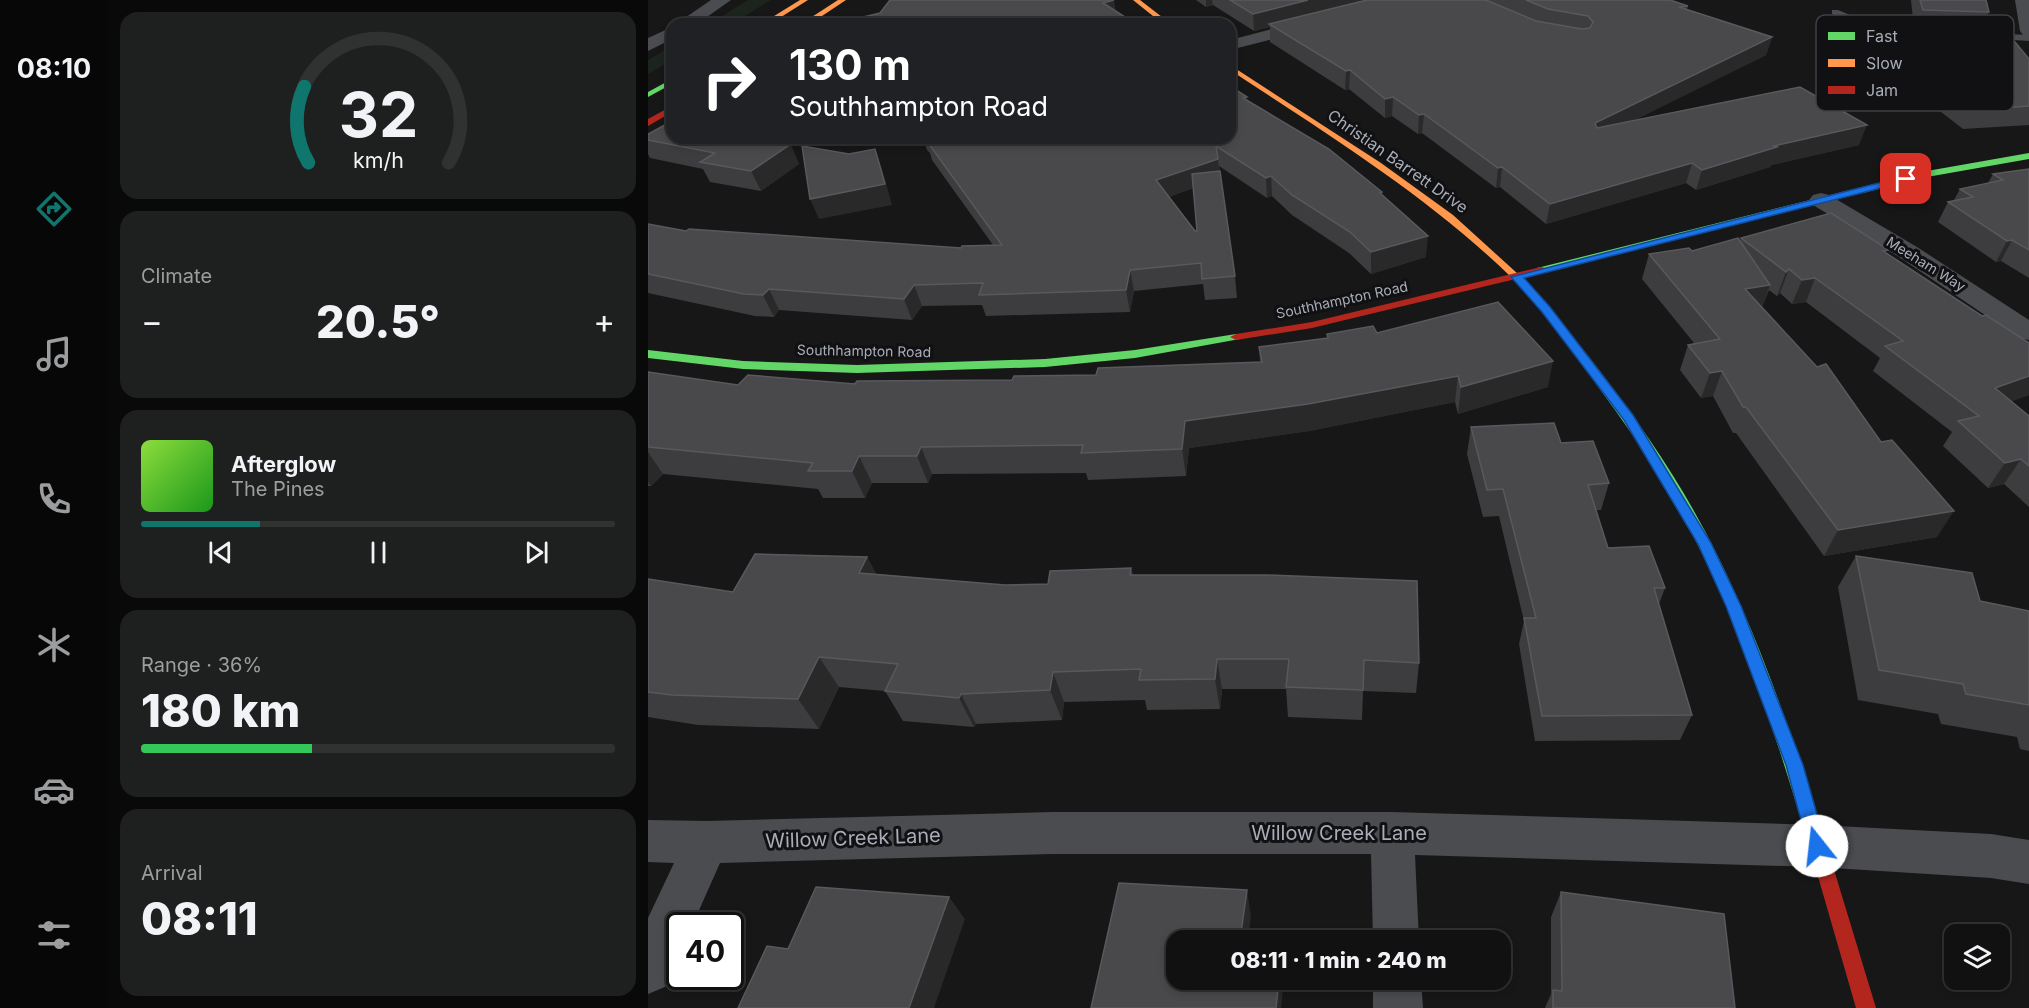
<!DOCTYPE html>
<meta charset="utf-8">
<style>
:root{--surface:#111;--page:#1e1f1f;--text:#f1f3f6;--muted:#9c9d9f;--line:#303131;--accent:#0f766e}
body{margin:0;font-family:Inter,sans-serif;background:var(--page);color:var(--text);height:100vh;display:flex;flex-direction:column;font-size:22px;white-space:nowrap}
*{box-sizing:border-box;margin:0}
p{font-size:20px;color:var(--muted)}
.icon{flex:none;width:33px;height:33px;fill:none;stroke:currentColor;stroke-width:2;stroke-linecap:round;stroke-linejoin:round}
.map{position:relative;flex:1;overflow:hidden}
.sheet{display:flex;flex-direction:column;gap:12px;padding:12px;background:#090909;width:540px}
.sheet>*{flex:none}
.hud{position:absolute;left:18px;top:18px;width:570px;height:126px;border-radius:18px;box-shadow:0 3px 9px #0003,0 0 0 2px var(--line);background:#202124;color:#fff;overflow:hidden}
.controls{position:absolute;left:1296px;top:924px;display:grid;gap:12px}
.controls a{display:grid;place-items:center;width:66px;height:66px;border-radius:12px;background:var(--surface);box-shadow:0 3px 9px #0003,0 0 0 2px var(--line);font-size:30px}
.speed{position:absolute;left:18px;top:912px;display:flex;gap:12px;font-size:30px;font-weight:700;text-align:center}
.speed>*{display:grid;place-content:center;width:78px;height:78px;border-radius:50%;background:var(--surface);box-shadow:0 3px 9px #0003,0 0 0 2px var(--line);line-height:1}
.speed .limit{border:3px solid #111;border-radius:9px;background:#fff;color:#111}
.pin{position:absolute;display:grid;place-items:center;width:51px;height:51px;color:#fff;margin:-26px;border-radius:12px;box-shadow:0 3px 9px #0006}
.me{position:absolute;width:66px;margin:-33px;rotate:344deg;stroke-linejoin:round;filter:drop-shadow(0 0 4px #0008)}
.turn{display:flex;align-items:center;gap:21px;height:126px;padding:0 24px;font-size:27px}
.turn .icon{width:78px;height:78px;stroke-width:2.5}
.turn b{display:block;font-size:42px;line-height:51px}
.big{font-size:45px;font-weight:800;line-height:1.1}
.sheet .widget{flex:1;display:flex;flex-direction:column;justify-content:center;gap:9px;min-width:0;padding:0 21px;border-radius:18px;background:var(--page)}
.sheet .dial{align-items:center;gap:0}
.dial svg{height:156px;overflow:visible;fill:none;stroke:var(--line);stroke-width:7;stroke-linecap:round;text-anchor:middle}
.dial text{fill:var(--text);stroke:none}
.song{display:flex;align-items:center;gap:18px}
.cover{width:72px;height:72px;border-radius:9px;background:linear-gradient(135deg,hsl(90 70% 55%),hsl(120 70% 35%))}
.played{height:6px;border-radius:3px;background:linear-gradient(90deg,var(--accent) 25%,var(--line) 25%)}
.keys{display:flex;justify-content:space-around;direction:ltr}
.heat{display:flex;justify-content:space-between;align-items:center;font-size:33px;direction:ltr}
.charge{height:9px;border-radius:4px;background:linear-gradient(90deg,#34c759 36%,var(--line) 0)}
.trip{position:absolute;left:518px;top:930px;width:345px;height:60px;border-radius:18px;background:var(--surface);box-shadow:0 3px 9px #0003,0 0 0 2px var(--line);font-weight:800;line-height:60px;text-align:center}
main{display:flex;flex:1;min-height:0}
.tabs{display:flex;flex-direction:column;width:108px;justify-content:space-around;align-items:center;background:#070707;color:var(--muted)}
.tabs .icon{width:42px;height:42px}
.tabs .selected{color:var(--accent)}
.tabs b{font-size:27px;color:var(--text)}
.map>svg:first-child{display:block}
.green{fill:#1d241e}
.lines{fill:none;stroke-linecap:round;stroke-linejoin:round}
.lane{fill:#4b4c50;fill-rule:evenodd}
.street{fill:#4b4c50;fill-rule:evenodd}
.fast{fill:#63d668;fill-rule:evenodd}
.slow{fill:#ff974d;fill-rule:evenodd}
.jam{fill:#b3261e;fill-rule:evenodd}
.wall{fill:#3d3d3f;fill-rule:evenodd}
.shaded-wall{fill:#29292a}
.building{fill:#49494c;stroke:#58595d;stroke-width:1.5}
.route{fill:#1a73e8;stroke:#114b97;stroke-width:1.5}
.labels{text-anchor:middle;stroke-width:6;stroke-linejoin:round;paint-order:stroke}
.far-street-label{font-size:14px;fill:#a8adb8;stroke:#111113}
.street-label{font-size:16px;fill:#a8adb8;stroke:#111113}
.near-street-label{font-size:20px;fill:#a8adb8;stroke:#111113}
.key{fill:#111113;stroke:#3e4045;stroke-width:1.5}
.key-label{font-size:16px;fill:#a8adb8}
</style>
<main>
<nav class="tabs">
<b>08:10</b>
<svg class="icon selected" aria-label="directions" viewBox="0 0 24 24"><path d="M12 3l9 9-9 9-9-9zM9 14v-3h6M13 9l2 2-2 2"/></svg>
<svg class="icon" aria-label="music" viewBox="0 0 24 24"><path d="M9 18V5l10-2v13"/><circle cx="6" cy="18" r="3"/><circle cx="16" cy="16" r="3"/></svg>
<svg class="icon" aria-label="phone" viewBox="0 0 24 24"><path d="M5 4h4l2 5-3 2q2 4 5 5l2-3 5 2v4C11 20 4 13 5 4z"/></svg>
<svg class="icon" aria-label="climate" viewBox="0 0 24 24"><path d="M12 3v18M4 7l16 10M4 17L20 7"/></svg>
<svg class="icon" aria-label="car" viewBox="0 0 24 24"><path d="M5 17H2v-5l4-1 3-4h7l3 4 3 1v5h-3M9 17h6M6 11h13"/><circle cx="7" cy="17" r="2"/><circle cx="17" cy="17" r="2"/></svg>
<svg class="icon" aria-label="filters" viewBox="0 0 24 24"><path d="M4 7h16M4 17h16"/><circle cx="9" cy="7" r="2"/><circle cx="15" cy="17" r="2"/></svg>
</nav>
<section class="sheet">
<div class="widget dial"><svg viewBox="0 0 100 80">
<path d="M14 69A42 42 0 1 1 86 69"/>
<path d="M14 69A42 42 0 0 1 12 30" stroke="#0f766e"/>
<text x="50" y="56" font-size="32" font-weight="700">32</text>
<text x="50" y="72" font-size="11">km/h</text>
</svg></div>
<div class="widget"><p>Climate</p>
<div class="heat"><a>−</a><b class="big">20.5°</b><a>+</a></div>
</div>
<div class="widget">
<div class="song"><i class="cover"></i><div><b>Afterglow</b><p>The Pines</p></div></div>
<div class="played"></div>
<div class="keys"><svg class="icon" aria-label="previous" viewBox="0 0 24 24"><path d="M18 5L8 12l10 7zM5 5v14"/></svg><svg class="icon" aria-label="pause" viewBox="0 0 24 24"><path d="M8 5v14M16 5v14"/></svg><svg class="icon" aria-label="next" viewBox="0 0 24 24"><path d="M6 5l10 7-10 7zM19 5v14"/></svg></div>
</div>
<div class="widget"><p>Range · 36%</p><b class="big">180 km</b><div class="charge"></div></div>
<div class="widget"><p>Arrival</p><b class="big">08:11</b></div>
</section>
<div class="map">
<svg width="1381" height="1008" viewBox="0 0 1381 1008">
<rect width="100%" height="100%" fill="#171717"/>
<g class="green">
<polygon points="100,0 123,0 84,24 61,24"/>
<polygon points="24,46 24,60 0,74 0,60"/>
</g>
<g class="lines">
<g class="lane">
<polygon points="1184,10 1190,10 1234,28 1301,31 1306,34 1301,37 1233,34 1184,14"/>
<polygon points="1338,33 1381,35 1381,41 1335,38 1333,36"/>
</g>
<g class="street">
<polygon points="63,0 83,0 49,24 28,24"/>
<polygon points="735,0 763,0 761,4 582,50 582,40"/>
<polygon points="1367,0 1381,0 1381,36 1375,35 1372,31"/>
<polygon points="24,27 24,39 0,51 0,38"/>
<polygon points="1173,193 1181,195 1269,247 1381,320 1381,340 1371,338 1251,257 1165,205 1161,200 1165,195"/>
<polygon points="404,812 744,812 1169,825 1343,834 1381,840 1381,884 1343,878 1169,867 767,855 771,940 725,940 723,854 404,854 72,863 44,926 32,926 32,954 17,987 0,994 0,918 26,863 0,862 0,820 59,821"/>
<polygon points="725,980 773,980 775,1008 725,1008"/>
</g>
<g class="fast">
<polygon points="24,79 24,84 0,97 0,92"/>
<polygon points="1381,153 1381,159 1279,177 893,273 888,270 889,268 1279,171"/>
<polygon points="588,334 594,337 592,339 487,358 397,367 209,373 95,369 0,358 0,350 95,361 209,365 397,359 487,350"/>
<path d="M937,356l4,1c34,44 66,88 94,135 70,118 112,251 152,381l-2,6 -7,3 -7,-3 -2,-6c-38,-129 -78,-260 -146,-378 -27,-47 -60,-90 -92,-135z"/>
</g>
<g class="slow">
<polygon points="152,0 160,0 122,24 113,24"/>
<polygon points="190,0 198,0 162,24 153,24"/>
<polygon points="485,0 492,0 523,24 515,24"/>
<path d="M582,65l151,98 72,52 76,69 60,73 2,3 -2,3h-8c-22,-30 -43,-60 -69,-85 -84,-82 -185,-144 -282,-208z"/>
</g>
<g class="jam">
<polygon points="24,106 24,112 0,126 0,119"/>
<polygon points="893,267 897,268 897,272 664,328 588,340 582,337 588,334 664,322"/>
<polygon points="1178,864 1185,867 1187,873 1228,1008 1208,1008 1169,873 1171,867"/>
</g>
</g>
<g class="wall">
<polygon points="548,0 1022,0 1040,6 1039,9 1124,37 1118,55 986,120 1211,145 1123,165 1122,167 1048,190 1038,183 898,224 852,187 848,188 774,133 770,134 744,116 737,118 701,89 697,90 622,42 622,27 606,31 565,5 558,7"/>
<polygon points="1263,0 1338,0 1341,12 1336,23 1353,36 1381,59 1381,125 1315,129 1274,97 1282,78 1304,77 1299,72 1276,38 1280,28 1268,27 1265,19"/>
<path d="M599,97v3l135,94 44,63 -55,17 -22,-21 -57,-38 -20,-19 -5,2 -48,-32 16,110 2,22 -32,2 -2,-16 -69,7 -4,21 -144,4 -4,-11 -60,1 -10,14 -133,-10 -5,7 -19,-1 -107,-23v-69l38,7 275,17 32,-3 -61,-85 -2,-7 -3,-3 -4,-12h307zM545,188l4,43h-2l-26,-34z"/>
<polygon points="0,134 24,138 137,138 151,164 113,191 62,182 55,169 2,158 0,154"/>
<polygon points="1381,169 1381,278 1353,261 1348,262 1290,222 1300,202 1306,200 1312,189 1340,183 1345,174"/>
<polygon points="1093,238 1239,254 1334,316 1381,343 1381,395 1364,401 1381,416 1381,507 1356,484 1340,488 1295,446 1304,432 1225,371 1232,358 1158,302 1144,304 1132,293 1129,296 1121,290 1114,307 1289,537 1176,556 1088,433 1085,433 1065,396 1053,398 1032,370 1040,345 1046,343 994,279 1001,254 1044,251 1092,241"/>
<polygon points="729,333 900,387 810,414 807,402 661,431 541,448 538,476 440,480 438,473 284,474 280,483 224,483 217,498 175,498 170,489 15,474 3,486 0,486 0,372 90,385 364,380 448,375 612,362 611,347 679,338 679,334"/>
<polygon points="823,427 913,443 961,483 953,510 948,510 960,548 1017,588 1011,604 1044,715 1032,740 887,741 871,644 876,621 851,516 835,517 819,454"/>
<polygon points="1208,556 1332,601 1381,611 1381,751 1372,749 1369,737 1293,724 1290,714 1210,700 1190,587"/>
<polygon points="219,557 228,574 357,585 400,584 483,568 485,575 771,663 768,693 715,691 714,720 640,717 638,689 574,689 572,709 499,710 497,700 416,702 414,720 328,724 326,727 255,721 237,691 191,687 171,729 50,725 0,717 0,579 85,592"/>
<polygon points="913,892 1087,1008 897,1008 903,994 903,917"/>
</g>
<g class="shaded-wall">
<polygon points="466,0 469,18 455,3"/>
<polygon points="558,0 564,0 565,5 558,7"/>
<polygon points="660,0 726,0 621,24 622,27 606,31 605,14"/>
<polygon points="1124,37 1118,55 943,142 947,123"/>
<polygon points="702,70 701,89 697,90 698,71"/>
<polygon points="745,97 744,116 737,118 737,99"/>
<polygon points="776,114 774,133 770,134 771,115"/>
<polygon points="1219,125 1211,145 1123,165 1122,167 1048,190 1054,170 1126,146"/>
<polygon points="120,138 137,138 140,146 143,144 151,164 113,191 103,171 117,140"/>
<polygon points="227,149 234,169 244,205 171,219 162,199"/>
<polygon points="570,159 572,179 511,200 508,180"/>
<polygon points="1044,163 1038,183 898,224 902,204"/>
<polygon points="854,167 852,187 848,188 850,168"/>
<polygon points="623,176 624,196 619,198 618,178"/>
<polygon points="780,236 778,257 723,274 723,252"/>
<polygon points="1364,240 1353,261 1348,262 1359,241"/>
<polygon points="1141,269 1132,293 1129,296 1138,272"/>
<polygon points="482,270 486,291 482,312 478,290"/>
<polygon points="1167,278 1158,302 1144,304 1154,280"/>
<polygon points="266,285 274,306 264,320 256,299"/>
<polygon points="1122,285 1113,310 1097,289"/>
<polygon points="121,289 131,310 126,317 115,295"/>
<polygon points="905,361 900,387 810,414 813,387"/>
<polygon points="1074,371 1065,396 1053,398 1062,373"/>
<polygon points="810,376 807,402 661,431 541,448 538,476 534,449 537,421"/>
<polygon points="1381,376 1381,395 1332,413 1347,388"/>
<polygon points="273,447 284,474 280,483 269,456"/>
<polygon points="0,452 15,474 3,486 0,482"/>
<polygon points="211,456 224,483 217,498 204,471"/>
<polygon points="1373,459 1356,484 1340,488 1357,463"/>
<polygon points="1306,511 1289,537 1176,556 1190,530"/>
<polygon points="219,557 236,588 211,573"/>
<polygon points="171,657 191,687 171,729 150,699"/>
<polygon points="569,659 574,689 572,709 567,679"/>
<polygon points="405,672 416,702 414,720 402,690"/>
<polygon points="313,694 328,724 326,727 311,698"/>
<polygon points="599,890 603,916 600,940 592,940"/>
<polygon points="301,897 317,919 286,1008 261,1008"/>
<polygon points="631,980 636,980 633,1008 628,1008"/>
</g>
<g class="building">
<polygon points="242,0 466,0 455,3 488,24 195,24 194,22 232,13"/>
<polygon points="582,0 660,0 605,14"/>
<polygon points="719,0 838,0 888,21 934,29 942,28 945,22 940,16 900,9 878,0 1022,0 1040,6 1031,7 1124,37 947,123 949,128 1152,87 1219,125 1126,146 1129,147 1054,170 1044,163 902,204 854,167 850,168 776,114 771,115 745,97 737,99 702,70 698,71 621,24"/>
<polygon points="1272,0 1338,0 1341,12 1275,10"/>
<polygon points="1283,21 1347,23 1353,36 1362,36 1381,59 1381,106 1325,110 1282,78 1334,75 1307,54"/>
<polygon points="582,86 599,97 595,98 681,149 734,192 732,193 780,236 723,252 702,232 644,195 623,176 618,178 568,146 570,159 508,180 547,231 549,231 544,174 572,171 587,276 554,279 553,263 482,270 478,290 331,295 335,283 266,285 256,299 121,289 115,295 96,294 0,274 0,224 38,231 41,229 313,248 314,246 354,245 278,140 282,139 281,138 582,138"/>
<polygon points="24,121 24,138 120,138 117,140 143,144 103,171 52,162 67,153 0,140 0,134"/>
<polygon points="154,146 201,154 227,149 237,184 162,199"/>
<polygon points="1381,169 1381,250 1364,240 1359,241 1300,202 1325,197 1312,189 1355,180 1345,174"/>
<polygon points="1183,213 1241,250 1235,251 1334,316 1338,315 1381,343 1381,376 1347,388 1381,416 1381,466 1373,459 1357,463 1310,421 1331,416 1237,346 1255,341 1167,278 1154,280 1141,269 1138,272 1093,238"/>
<polygon points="1090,238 1122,285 1097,289 1169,367 1178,364 1233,442 1244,440 1306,511 1190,530 1098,407 1095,407 1074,371 1062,373 1040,345 1072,339 1001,254 1041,248 1044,251"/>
<polygon points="850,302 905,361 813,387 810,376 660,404 537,421 534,449 433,453 435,445 273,447 269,456 211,456 204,471 160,471 165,463 0,447 0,372 90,385 100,375 207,384 209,381 364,380 366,376 448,375 450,368 614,362 611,347 680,338 679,334 725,326 729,333"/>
<polygon points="906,423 913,443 945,441 961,483 940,485 960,548 1001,546 1017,588 1006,588 1044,715 894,716 876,618 888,618 855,489 839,490 823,427"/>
<polygon points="107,554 219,557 211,573 357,585 400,584 402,571 483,568 482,575 619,575 769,581 771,663 716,660 715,690 638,687 641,659 569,659 567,679 491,680 493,669 405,672 402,690 313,694 311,698 237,691 250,664 171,657 150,699 24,695 0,692 0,579 85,592"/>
<polygon points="1208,556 1324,573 1332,601 1381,611 1381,705 1318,694 1315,684 1231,670"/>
<polygon points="471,883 599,890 592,940 528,940 528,980 631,980 628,1008 443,1008"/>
<polygon points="168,887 301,897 261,1008 90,1008 119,946 140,949"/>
<polygon points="913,892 1076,914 1087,1008 905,1008 905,990 914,991"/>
</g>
<polygon class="route" points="1258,176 1261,177 1261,181 876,278 902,307 985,415 1063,543 1093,606 1155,765 1178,846 1175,852 1169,855 1162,852 1160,846 1138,765 1078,606 1050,544 976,420 894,312 863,277"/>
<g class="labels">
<g class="far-street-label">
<text transform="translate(1278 264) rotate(32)" y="5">Meeham Way</text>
<text transform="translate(694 300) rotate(-12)" y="5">Southhampton Road</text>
<text transform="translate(216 351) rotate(1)" y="5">Southhampton Road</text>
</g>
<g class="street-label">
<text transform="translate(750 161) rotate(35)" y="6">Christian Barrett Drive</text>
</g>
<g class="near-street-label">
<text x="691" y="840">Willow Creek Lane</text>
<text transform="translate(205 838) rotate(-2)" y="7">Willow Creek Lane</text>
</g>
</g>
<rect x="1168" y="15" width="198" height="96" rx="9" class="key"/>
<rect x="1180" y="32" width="27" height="8" fill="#63d668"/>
<rect x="1180" y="59" width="27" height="8" fill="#ff974d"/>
<rect x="1180" y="86" width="27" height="8" fill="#b3261e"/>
<g class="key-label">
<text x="1218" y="42">Fast</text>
<text x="1218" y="69">Slow</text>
<text x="1218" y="96">Jam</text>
</g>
</svg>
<div class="controls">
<a><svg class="icon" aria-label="layers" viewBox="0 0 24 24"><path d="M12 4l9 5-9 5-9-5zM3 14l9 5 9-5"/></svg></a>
</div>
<div class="speed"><div class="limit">40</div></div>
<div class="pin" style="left:1258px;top:179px;background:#d93025"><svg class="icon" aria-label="arrive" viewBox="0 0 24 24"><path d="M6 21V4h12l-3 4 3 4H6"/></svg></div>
<svg class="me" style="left:1169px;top:846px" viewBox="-20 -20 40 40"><circle r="19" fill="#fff"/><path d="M0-13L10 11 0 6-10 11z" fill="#1a73e8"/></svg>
<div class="trip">08:11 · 1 min · 240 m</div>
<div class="hud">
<div class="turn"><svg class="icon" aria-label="right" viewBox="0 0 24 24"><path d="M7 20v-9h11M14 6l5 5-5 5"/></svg><div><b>130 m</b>Southhampton Road</div></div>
</div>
</div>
</main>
